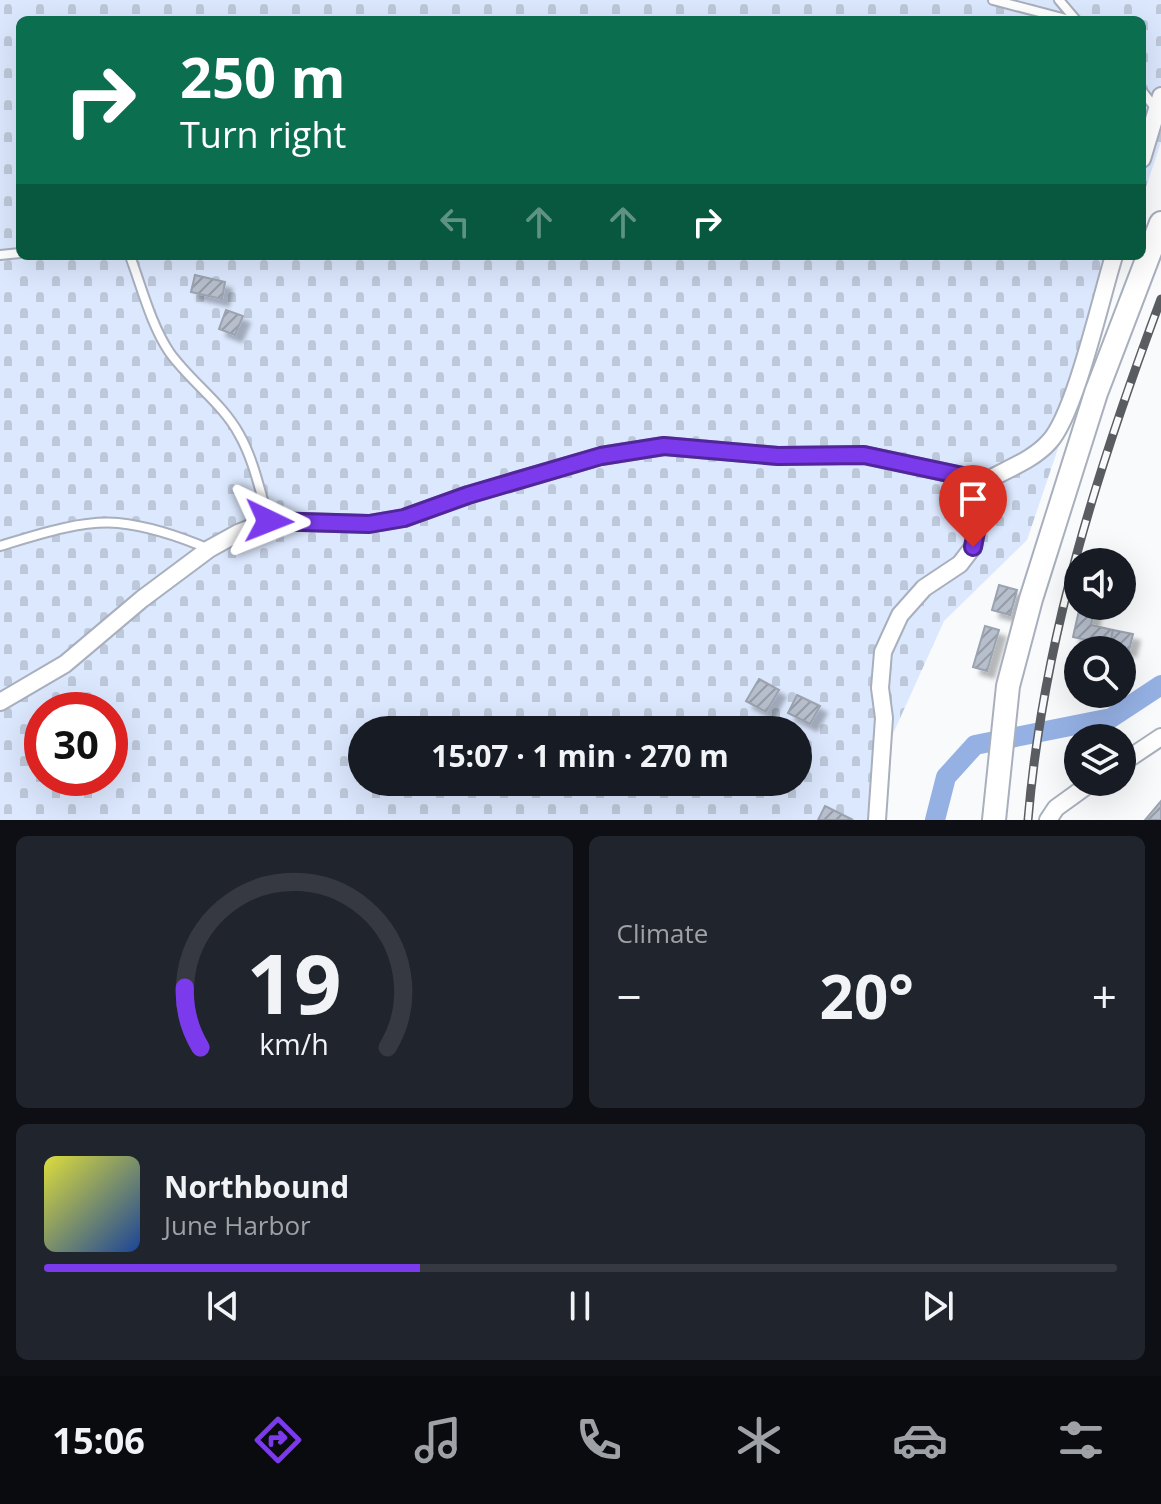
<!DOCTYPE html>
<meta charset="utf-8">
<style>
:root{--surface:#171b24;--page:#20242c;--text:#f1f3f6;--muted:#9ea1a6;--line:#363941;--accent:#7c3aed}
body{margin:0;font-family:"Open Sans",sans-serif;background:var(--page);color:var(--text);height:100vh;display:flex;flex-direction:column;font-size:30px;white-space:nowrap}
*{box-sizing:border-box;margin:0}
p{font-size:26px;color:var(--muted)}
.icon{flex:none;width:44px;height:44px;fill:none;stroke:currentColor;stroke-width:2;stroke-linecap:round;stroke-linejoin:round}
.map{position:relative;height:820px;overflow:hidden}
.drawer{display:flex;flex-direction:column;gap:16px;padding:16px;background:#0d0f14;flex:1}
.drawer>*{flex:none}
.top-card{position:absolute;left:16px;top:16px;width:1130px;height:244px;border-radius:12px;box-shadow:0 8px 32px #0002;background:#0b6e4f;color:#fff;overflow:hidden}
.controls{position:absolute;left:1064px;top:548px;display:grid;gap:16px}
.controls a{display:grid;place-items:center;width:72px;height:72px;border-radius:50%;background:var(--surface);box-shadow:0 8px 32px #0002;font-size:40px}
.speed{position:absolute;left:24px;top:692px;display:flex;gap:16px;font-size:40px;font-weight:700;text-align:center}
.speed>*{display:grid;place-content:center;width:104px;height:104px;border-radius:50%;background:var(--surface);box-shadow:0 8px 32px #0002;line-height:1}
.speed .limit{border:12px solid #d22;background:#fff;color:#111}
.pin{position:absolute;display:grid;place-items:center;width:68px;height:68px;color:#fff;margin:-82px -34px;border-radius:50% 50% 50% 0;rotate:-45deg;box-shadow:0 0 8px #0007}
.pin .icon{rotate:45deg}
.me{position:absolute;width:88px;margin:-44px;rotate:92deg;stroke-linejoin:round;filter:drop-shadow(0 0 6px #0008)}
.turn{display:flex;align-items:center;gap:28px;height:168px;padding:0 32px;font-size:36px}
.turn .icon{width:104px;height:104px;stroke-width:2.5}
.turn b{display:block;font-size:56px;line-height:68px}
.lanes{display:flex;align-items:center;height:76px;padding:0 32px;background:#0003;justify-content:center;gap:40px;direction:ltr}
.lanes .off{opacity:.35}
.big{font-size:60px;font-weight:700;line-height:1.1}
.drawer .tile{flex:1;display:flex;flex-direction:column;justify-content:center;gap:12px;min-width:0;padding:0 28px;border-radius:12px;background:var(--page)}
.drawer .dial{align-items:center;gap:0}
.dial svg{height:208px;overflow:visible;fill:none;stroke:var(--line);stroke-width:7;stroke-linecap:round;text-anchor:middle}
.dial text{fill:var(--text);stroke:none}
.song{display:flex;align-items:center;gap:24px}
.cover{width:96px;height:96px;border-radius:12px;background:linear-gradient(135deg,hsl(60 70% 55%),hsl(220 70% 35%))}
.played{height:8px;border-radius:4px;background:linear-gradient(90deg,var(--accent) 35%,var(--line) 35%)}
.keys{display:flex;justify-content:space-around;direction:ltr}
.heat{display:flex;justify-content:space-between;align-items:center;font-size:44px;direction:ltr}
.drawer .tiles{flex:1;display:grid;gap:16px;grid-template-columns:1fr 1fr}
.tile:last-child{grid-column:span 2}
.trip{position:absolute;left:348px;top:716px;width:464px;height:80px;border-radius:40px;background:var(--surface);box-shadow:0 8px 32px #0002;font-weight:700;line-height:80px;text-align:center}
.dock{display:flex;height:128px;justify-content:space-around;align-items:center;background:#090b0e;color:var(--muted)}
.dock .icon{width:56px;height:56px}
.dock .active{color:var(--accent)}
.dock b{font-size:36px;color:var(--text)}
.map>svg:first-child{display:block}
.cemetery{fill:url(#cemetery-stones);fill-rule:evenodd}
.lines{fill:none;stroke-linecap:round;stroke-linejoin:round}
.canal{stroke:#95b1e4;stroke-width:20}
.building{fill:url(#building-hatch);stroke:#9ba3b0;stroke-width:2;filter:url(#shadow)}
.lane-casing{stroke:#a8afbd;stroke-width:12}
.street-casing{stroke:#a8afbd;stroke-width:20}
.secondary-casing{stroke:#a8afbd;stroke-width:26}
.lane{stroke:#fff;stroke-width:8}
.street{stroke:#fff;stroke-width:16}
.secondary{stroke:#fff;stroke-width:22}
.rail-casing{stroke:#595c60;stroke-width:9}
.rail{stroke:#f8fafc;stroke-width:6;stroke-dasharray:18;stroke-linecap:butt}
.route-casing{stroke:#51269a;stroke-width:20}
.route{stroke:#7c3aed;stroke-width:14}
</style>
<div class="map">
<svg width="1161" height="820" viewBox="0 0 1161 820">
<defs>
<pattern id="cemetery-stones" width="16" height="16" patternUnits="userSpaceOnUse" patternTransform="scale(2)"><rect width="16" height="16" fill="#dce8fe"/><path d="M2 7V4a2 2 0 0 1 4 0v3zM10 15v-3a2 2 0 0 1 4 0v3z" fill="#bdc8da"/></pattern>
<pattern id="building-hatch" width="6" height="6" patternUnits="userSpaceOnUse" patternTransform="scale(2)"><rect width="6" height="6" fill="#b7becc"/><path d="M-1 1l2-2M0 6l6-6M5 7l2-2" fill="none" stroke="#959ba7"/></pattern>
<filter id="shadow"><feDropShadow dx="7" dy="7" stdDeviation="2" flood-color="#0004"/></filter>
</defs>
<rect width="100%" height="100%" fill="#f8fafc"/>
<path class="cemetery" d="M0,0h1161v142l-19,57v-179h-1122v236h1103l-96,284 -83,81 -62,137 -9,62h-873zM42,710h68v68h-68zM362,730h436v52h-436z"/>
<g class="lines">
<polyline class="canal" points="935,820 946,777 975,745 1111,718 1161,685"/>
</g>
<g class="building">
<polygon points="195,275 225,282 222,299 191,292"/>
<polygon points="226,310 243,316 235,335 219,329"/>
<polygon points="999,585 1017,590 1010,615 992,610"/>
<polygon points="1080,606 1095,606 1091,625 1113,630 1110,645 1073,637"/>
<polygon points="985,626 999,630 987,671 973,667"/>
<polygon points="1113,630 1133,634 1129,650 1110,645"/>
<polygon points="759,679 779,690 766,712 746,701"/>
<polygon points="797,695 820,706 810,724 788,713"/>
<polygon points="1161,801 1161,820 1145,820"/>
<polygon points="825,806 853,820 818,820"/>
</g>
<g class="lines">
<g class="lane-casing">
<g id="lane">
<polyline points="993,0 1070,20"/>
<polyline points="1059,0 1076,20"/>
<polyline points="1142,91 1156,109"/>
<polyline points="0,255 20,253"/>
<path d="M130,256c12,32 21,69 40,97 21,29 52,50 69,81 15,26 21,58 30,87"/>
<path d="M0,546c36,-11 80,-26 118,-23 30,3 63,14 91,26"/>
</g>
</g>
<g class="street-casing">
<g id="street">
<polyline points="1142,159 1161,96"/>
<path d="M0,702l65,-38 77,-65 67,-50 29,-16 31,-12 100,3 35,-6 64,-23 133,-39 63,-10 114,10 86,-1 122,26c21,-12 47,-21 63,-39 26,-27 52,-145 65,-186"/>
<polyline points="1122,763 1161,737"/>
<polyline points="877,820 884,718 880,688 883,652 900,615 924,588 960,564 973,547 986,481"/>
<polyline points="1048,820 1056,808 1092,782"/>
</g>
</g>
<g class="secondary-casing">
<polyline id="secondary" points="994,820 1008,686 1031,599 1096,393 1161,223"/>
</g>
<use href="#lane" class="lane"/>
<use href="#street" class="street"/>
<use href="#secondary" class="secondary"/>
<g class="rail-casing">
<path id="rail" d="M1028,820c15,-180 70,-353 133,-521"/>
</g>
<use href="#rail" class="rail"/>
</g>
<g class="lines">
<g class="route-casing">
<polyline id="route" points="269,521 369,524 404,518 468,495 601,456 664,446 778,456 864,455 986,481 973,547"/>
</g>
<use href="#route" class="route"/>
</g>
</svg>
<div class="controls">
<a><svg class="icon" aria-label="sound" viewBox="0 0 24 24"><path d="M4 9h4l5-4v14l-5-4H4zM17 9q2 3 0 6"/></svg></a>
<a><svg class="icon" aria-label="search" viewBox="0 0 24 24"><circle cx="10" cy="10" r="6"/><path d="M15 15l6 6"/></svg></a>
<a><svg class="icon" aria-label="layers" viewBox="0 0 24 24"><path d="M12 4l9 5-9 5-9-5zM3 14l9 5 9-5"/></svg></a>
</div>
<div class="speed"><div class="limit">30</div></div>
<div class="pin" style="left:973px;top:547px;background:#d93025"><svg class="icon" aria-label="arrive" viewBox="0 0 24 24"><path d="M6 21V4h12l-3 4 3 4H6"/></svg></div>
<svg class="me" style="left:269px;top:521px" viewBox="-20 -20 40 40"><path d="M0-17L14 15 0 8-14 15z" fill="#7c3aed" stroke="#fff" stroke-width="4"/></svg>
<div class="trip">15:07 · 1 min · 270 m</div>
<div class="top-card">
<div class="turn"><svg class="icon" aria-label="right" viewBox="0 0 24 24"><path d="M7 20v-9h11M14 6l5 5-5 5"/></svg><div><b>250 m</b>Turn right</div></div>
<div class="lanes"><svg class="icon off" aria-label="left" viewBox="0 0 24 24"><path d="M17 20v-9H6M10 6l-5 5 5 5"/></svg><svg class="icon off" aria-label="ahead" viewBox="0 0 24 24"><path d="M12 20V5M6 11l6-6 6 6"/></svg><svg class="icon off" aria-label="ahead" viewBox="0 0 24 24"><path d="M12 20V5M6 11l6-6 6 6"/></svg><svg class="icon" aria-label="right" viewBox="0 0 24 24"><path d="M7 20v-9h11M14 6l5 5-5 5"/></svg></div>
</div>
</div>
<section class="drawer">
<div class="tiles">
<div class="tile dial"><svg viewBox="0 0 100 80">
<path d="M14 69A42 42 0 1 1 86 69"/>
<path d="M14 69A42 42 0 0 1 8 46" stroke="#7c3aed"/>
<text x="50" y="56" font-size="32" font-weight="700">19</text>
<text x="50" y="72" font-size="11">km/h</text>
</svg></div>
<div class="tile"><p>Climate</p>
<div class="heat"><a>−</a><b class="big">20°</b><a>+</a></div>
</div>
<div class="tile">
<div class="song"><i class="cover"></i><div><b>Northbound</b><p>June Harbor</p></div></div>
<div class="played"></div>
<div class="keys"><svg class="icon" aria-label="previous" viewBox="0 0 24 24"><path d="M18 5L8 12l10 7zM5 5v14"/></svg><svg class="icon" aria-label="pause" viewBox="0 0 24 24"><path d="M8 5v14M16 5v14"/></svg><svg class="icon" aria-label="next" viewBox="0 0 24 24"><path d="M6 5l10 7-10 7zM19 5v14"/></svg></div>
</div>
</div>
</section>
<nav class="dock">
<b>15:06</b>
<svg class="icon active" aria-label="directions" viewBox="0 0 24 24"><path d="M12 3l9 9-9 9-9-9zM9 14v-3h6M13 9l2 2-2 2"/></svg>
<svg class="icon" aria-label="music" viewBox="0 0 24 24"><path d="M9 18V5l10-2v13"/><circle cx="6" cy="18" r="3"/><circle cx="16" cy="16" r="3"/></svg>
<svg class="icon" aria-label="phone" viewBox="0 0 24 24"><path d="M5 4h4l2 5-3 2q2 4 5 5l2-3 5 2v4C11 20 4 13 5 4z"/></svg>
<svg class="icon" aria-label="climate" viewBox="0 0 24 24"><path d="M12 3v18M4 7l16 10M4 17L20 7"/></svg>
<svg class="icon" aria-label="car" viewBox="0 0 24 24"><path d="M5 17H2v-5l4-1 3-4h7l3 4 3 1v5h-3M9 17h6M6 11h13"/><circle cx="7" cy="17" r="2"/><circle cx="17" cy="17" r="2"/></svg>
<svg class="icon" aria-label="filters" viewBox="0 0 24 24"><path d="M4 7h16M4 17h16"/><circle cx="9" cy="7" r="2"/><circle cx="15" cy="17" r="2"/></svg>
</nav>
